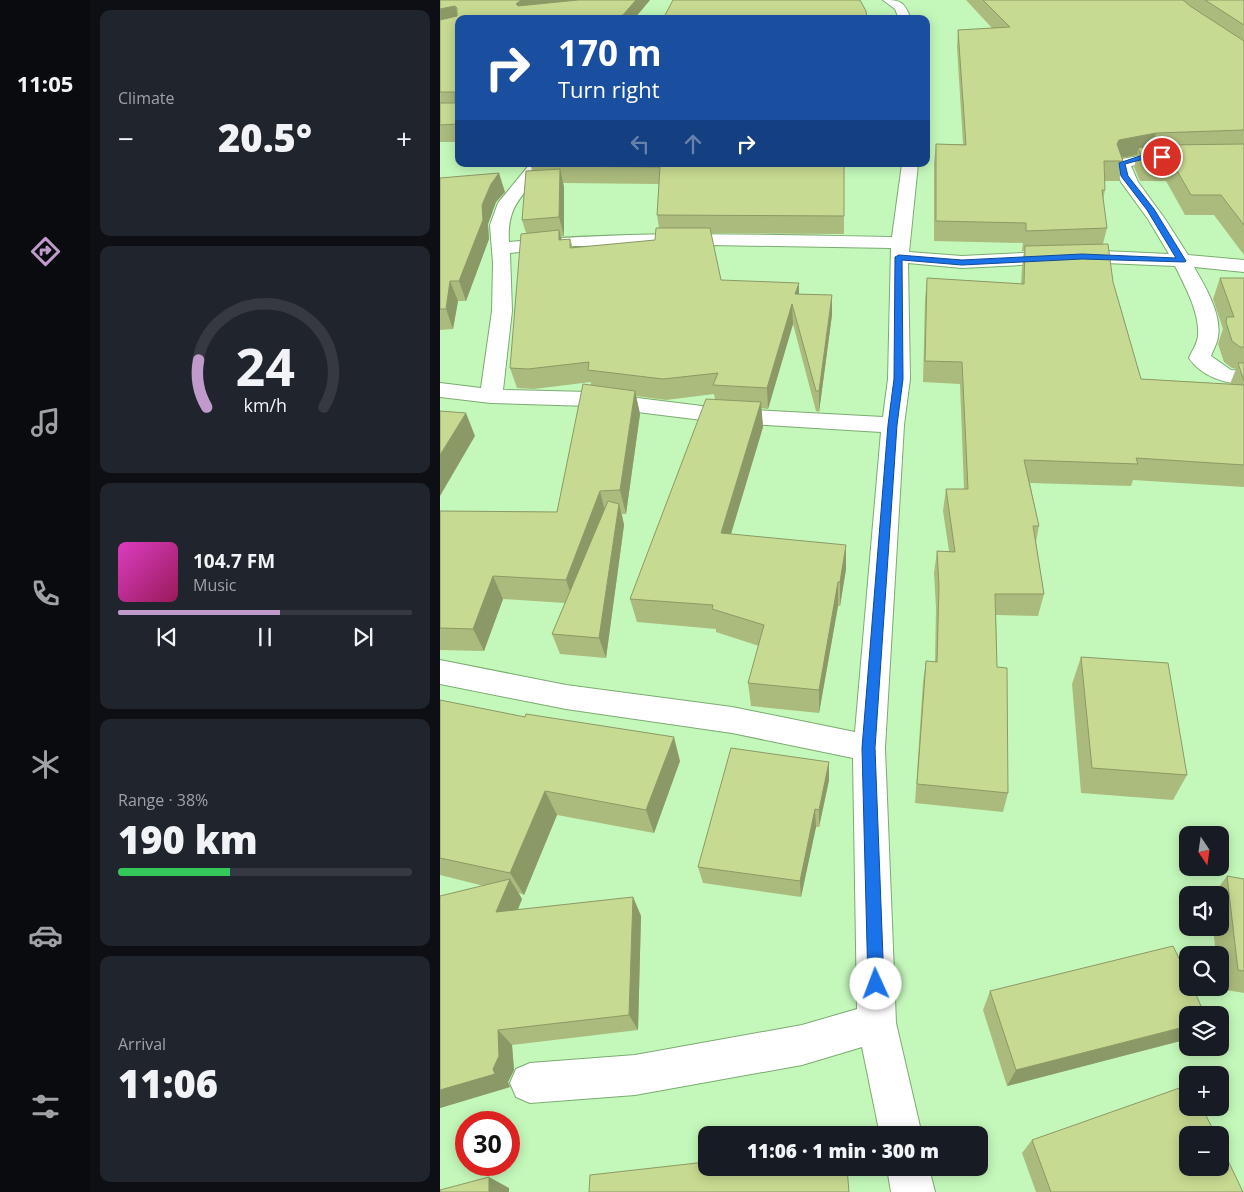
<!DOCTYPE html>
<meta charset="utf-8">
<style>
:root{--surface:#171b24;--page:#20242c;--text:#f1f3f6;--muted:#9ea1a6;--line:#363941;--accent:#c19acc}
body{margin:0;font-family:"Open Sans",sans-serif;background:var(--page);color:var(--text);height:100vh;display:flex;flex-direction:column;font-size:19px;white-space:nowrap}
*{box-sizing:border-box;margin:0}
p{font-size:16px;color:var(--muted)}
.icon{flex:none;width:28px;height:28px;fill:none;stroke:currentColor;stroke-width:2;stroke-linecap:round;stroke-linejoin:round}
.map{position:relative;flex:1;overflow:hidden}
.details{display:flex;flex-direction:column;gap:10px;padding:10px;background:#0d0f14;width:350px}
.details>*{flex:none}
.top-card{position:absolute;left:15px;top:15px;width:475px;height:152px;border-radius:10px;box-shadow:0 2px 12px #0003;background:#1a4fa0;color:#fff;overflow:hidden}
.needle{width:32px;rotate:167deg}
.controls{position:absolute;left:739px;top:826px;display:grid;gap:10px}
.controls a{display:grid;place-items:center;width:50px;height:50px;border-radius:10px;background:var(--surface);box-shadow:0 2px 12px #0003;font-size:25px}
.speed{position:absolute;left:15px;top:1111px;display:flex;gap:10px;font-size:25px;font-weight:700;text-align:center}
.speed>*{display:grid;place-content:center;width:65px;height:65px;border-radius:50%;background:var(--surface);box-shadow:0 2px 12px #0003;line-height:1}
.speed .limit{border:8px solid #d22;background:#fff;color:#111}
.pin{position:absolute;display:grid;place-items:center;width:42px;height:42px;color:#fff;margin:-21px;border:2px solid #fff;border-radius:50%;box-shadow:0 1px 5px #0007}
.me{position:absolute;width:55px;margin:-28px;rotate:358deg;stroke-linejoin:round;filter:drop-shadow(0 0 4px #0008)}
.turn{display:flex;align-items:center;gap:18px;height:105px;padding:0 20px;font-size:22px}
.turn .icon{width:65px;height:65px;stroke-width:2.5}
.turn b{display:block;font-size:35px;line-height:42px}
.lanes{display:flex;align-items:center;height:48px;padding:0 20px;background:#0003;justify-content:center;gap:25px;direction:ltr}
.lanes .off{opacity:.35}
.big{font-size:38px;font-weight:800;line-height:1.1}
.details .tile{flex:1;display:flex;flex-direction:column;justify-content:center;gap:8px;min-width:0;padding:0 18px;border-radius:10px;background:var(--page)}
.details .dial{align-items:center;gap:0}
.dial svg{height:130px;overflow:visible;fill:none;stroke:var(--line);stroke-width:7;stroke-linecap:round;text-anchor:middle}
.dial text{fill:var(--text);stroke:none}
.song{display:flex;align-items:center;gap:15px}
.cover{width:60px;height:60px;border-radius:8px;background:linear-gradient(135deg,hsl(310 70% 55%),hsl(330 70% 35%))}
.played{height:5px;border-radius:2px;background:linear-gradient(90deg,var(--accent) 55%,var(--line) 55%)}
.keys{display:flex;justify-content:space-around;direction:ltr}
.heat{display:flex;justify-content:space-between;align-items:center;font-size:28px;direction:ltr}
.charge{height:8px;border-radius:4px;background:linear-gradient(90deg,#34c759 38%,var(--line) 0)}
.trip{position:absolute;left:258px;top:1126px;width:290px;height:50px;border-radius:10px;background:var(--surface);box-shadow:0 2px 12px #0003;font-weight:800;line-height:50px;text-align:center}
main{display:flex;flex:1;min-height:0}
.tabs{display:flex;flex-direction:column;width:90px;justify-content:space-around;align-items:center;background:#090b0e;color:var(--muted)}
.tabs .icon{width:35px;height:35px}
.tabs .on{color:var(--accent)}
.tabs b{font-size:22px;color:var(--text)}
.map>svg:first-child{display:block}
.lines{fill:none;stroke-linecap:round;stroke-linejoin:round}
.minor-casing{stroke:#7bab71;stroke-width:2}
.minor{fill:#fff;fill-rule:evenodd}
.wall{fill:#abbb7d;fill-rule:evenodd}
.shaded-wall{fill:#8b9966}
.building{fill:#c7da91;stroke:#8b9966}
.route{fill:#1a73e8;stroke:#114b97}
</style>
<main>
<nav class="tabs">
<b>11:05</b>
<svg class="icon on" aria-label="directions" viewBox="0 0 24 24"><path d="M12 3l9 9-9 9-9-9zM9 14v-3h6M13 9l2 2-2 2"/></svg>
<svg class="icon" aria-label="music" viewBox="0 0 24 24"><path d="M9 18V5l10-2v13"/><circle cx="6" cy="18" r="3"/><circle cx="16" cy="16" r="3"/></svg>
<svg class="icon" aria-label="phone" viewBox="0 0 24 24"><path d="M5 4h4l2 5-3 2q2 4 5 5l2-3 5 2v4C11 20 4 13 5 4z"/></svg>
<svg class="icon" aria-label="climate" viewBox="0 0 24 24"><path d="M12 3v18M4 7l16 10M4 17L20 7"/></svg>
<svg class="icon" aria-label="car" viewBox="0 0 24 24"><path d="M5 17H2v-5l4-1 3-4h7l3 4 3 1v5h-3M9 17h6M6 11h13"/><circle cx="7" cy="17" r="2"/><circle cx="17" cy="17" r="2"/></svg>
<svg class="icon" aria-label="filters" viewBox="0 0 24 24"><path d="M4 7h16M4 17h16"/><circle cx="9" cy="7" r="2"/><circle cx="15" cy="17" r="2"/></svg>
</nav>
<section class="details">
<div class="tile"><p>Climate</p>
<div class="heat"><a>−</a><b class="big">20.5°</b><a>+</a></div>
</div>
<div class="tile dial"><svg viewBox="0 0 100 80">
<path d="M14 69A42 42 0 1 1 86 69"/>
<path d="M14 69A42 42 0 0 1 9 40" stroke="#c19acc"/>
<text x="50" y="56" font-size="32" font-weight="700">24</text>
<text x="50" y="72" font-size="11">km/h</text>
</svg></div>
<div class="tile">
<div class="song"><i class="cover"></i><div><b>104.7 FM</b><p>Music</p></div></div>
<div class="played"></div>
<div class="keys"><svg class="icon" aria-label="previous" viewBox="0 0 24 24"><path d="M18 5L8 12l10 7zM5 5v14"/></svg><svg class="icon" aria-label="pause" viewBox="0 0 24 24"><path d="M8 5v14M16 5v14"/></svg><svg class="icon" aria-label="next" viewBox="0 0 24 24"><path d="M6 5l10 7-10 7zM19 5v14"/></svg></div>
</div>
<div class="tile"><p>Range · 38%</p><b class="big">190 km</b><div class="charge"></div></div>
<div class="tile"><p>Arrival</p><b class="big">11:06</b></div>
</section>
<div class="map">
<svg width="804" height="1192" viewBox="0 0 804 1192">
<rect width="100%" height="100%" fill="#c4f8ba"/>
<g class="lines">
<g class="minor-casing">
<g id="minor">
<path d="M443,0c19,0 21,2 28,19h-12l-4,-10z"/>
<path d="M804,151v10c-38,3 -76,-2 -113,5l7,16 27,37 23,36 56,5v12l-50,-5c11,19 28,47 24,70 -1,7 -5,13 -7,19l20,14 13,1v14c-21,-3 -42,-8 -55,-27 3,-7 8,-14 9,-22 2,-23 -13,-50 -23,-70l-93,-4 -120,6 -54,-5 2,116 -6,46 -19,323 11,275 26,112h-42l-18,-88 -60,18 -167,30 -105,8 -14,-6 -6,-14 6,-14 14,-6 105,-8 167,-30 55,-16 -4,-251 -121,-25 -166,-24 -126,-25v-24l126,25 166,22 123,25 26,-300 -163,-10 -129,-16 -98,-3 -51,-6v-14l41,5 11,-77 1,-48 -3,-38 8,-22 32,-39h16c-18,30 -40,37 -37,78 127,-12 256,-7 383,-5l10,-73h16l-9,88 53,4 120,-6 87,4 -21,-35 -27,-37 -7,-19 2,-3 35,-6zM270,245l181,3 -3,131 -5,38 -165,-9 -129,-16 -86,-2 9,-79 -2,-58 64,-7z"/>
<polygon points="447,1168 489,1168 495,1192 451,1192"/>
</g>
</g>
<use href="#minor" class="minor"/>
</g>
<g class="wall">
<polygon points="0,0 210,0 194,19 19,19 19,142 0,142"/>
<polygon points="526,0 804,0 804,255 774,215 745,215 726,181 700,181 694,167 697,155 682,158 683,161 679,181 665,181 665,190 663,200 667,228 663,244 673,282 701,379 790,384 796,369 792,368 784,362 778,344 783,329 773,299 780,278 804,278 804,487 693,480 691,486 590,483 599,526 596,542 604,594 598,616 556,615 557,667 568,793 563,812 475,803 483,682 486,661 495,662 496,608 494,573 497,551 509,551 503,511 506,489 524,489 520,384 483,382 485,299 487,278 581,284 582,267 584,251 582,251 583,243 494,241 494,163 496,144 523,144 517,47 518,30 552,28"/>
<path d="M404,164v70l-133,-1 10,47 78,14 33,1v20l-13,97 -3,-1 -23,-87 -25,85 -7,-1 2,19 -32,107 115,35 -6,37h-2l-19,107 -68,-7 -3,-23 11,-37 -43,-14v-3l-79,-7 -7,-23 85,-200 -1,-5 -48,6 -30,-4 4,18 -14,100h-4l2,11 -18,133 -46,-4 -8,-20 13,-31 -62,-4 -19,52 -44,-1v-139l117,1 34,-127v-3l-57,7 -17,-1 -7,-20 16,-135 -4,-13 10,-49 -1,-5zM123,183l96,1 -2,31 2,13 -4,12 -82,8 -3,-9 -8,1 -1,-4h3v-49z"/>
<polygon points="0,178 65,192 56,202 48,224 49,239 26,301 18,301 13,329 0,330"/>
<polygon points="641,657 747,775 733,800 641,793 632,684"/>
<polygon points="0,700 240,761 214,833 117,815 84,895 79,893 82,899 78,910 193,897 201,916 198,1030 72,1045 74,1070 68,1082 70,1087 0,1108 44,886 0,875"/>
<polygon points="389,762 389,780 379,827 376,827 361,897 263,883 258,867"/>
<polygon points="787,876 804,879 804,993 780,989 780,955 776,955 773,928 780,928 780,895 773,895"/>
<polygon points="550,991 748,1015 748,1039 567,1086 543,1010"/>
<polygon points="592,1140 803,1192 596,1192 582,1153"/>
</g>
<g class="shaded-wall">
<polygon points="81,0 161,0 87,13 76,4"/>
<polygon points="196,0 210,0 194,19 166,19"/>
<polygon points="15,6 19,21 0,25 0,9"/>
<polygon points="716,133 711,152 698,148 697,155 674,159 677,144 679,140"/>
<polygon points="120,169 124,187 124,236 119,217"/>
<polygon points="59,173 65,192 56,202 48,224 49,239 26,301 19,281 42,205 51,184"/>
<polygon points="119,230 124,249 119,240"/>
<polygon points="10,281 18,301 13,329 6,309"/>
<polygon points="359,283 359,303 355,294"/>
<polygon points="392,295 392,315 379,412 379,391"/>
<polygon points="352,304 353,324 328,409 327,388"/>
<polygon points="195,391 200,414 186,514 180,490"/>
<polygon points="321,402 323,427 284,557 281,533"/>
<polygon points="26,413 35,436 0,496 0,455"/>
<polygon points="160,491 166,515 134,603 126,580"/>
<polygon points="179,504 184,525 166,658 159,638"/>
<polygon points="406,545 406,569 400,606 400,582"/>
<polygon points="53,576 63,599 44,651 33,629"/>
<polygon points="398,582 398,606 379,713 379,690"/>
<polygon points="234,737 240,761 214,833 206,810"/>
<polygon points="389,762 389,780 379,827 379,810"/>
<polygon points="105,791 117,815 84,895 70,873"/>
<polygon points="375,809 376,827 361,897 360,881"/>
<polygon points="70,879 82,899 69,930 56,912"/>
<polygon points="193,897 201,916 198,1030 189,1015"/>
<polygon points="748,1026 748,1039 567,1086 576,1070"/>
<polygon points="58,1030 72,1045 74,1070 68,1082 70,1087 0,1108 0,1090 53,1069"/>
<polygon points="49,1177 69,1188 69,1192 49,1192"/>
</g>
<g class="building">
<polygon points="0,0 81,0 76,4 78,6 138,0 196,0 183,15 166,19 19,19 19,124 0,125 0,103 15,103 15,92 0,92 0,20 17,16 17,8 15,6 0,9"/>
<polygon points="233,0 420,0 426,11 427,19 223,19"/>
<polygon points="543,0 743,0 750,6 804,41 804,130 716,133 679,140 677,144 683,161 664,161 665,190 662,190 667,228 586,231 586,223 496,221 496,144 526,145 518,30 570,27"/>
<polygon points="765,0 804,0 804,25"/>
<polygon points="804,144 804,225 781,195 751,195 732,162 704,161 698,148 724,145"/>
<polygon points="92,164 404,164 404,216 217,215 220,167 91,166"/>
<polygon points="120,169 119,217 82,220 86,171"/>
<polygon points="59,173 51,184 42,205 43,220 19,281 10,281 6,309 0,309 0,178"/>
<polygon points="216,228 270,228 281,280 359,283 355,294 392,295 379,391 376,391 352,304 327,388 273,385 278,373 223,379 148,370 149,362 88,369 70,368 81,234 119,230 119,240 130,239 130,248 215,240"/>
<polygon points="668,244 673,282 701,379 804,385 804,465 696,458 698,464 584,460 599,526 593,526 604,594 555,594 557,667 567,668 568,793 477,784 486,661 497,662 499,586 497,551 515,552 506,489 528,489 522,362 485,361 487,278 584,284 585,246"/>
<polygon points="780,278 804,278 804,347 800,347 792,341 786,322 787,317 794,317"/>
<polygon points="798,363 804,363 804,381"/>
<polygon points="143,384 195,391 180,490 160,491 126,580 53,576 33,629 0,628 0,511 117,512"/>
<polygon points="266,399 321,402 281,533 406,545 400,582 398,582 379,690 308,683 324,625 272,609 273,605 190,599"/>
<polygon points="0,411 26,413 0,455"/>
<polygon points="168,501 179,504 159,638 112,634"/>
<polygon points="641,657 728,663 747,775 652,768"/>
<polygon points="0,700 85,717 86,714 234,737 206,810 105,791 70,873 0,858"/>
<polygon points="291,748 389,762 379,810 375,809 360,881 258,867"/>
<polygon points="787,876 804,879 804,971 798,970"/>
<polygon points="70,879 56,912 193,897 189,1015 58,1030 59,1056 53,1069 55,1074 0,1090 0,896"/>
<polygon points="733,946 748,977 748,988 753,988 765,1015 748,1015 748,1026 576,1070 550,991"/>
<polygon points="748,1085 748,1108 762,1108 776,1135 748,1135 748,1168 780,1168 780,1144 803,1192 611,1192 592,1140"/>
<polygon points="266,1162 266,1168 407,1168 409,1192 149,1192 150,1175"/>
<polygon points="49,1177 49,1192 0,1192 0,1190"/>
</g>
<polygon class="route" points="722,155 724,155 724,158 700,160 685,164 688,176 714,209 746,261 745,262 642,259 522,265 462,260 463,379 457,425 435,748 444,984 442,989 436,991 430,989 428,984 422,748 448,425 454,379 455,257 459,255 522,260 642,254 736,258 707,210 681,176 679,163 700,156"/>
</svg>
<div class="controls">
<a><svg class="needle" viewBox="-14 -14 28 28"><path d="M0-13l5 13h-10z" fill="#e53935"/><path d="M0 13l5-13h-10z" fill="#9ea1a6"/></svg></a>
<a><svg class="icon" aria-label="sound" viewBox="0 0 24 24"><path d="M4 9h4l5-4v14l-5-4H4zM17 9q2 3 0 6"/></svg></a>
<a><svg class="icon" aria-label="search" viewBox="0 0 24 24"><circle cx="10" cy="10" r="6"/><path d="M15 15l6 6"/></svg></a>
<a><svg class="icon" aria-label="layers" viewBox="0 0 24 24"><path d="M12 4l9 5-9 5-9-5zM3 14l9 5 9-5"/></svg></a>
<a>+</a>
<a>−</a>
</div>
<div class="speed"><div class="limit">30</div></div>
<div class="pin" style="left:722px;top:157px;background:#d93025"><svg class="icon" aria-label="arrive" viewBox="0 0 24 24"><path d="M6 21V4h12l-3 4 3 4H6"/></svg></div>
<svg class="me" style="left:436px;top:984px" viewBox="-20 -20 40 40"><circle r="19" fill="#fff"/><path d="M0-13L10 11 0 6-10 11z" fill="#1a73e8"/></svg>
<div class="trip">11:06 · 1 min · 300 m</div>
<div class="top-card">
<div class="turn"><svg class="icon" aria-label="right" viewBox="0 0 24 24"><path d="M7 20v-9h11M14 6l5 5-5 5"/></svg><div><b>170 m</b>Turn right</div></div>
<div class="lanes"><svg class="icon off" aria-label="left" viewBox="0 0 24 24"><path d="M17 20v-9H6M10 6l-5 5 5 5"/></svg><svg class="icon off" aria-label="ahead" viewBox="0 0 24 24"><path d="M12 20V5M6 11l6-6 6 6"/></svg><svg class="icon" aria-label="right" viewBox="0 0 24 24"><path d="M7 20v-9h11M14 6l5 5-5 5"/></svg></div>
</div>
</div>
</main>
